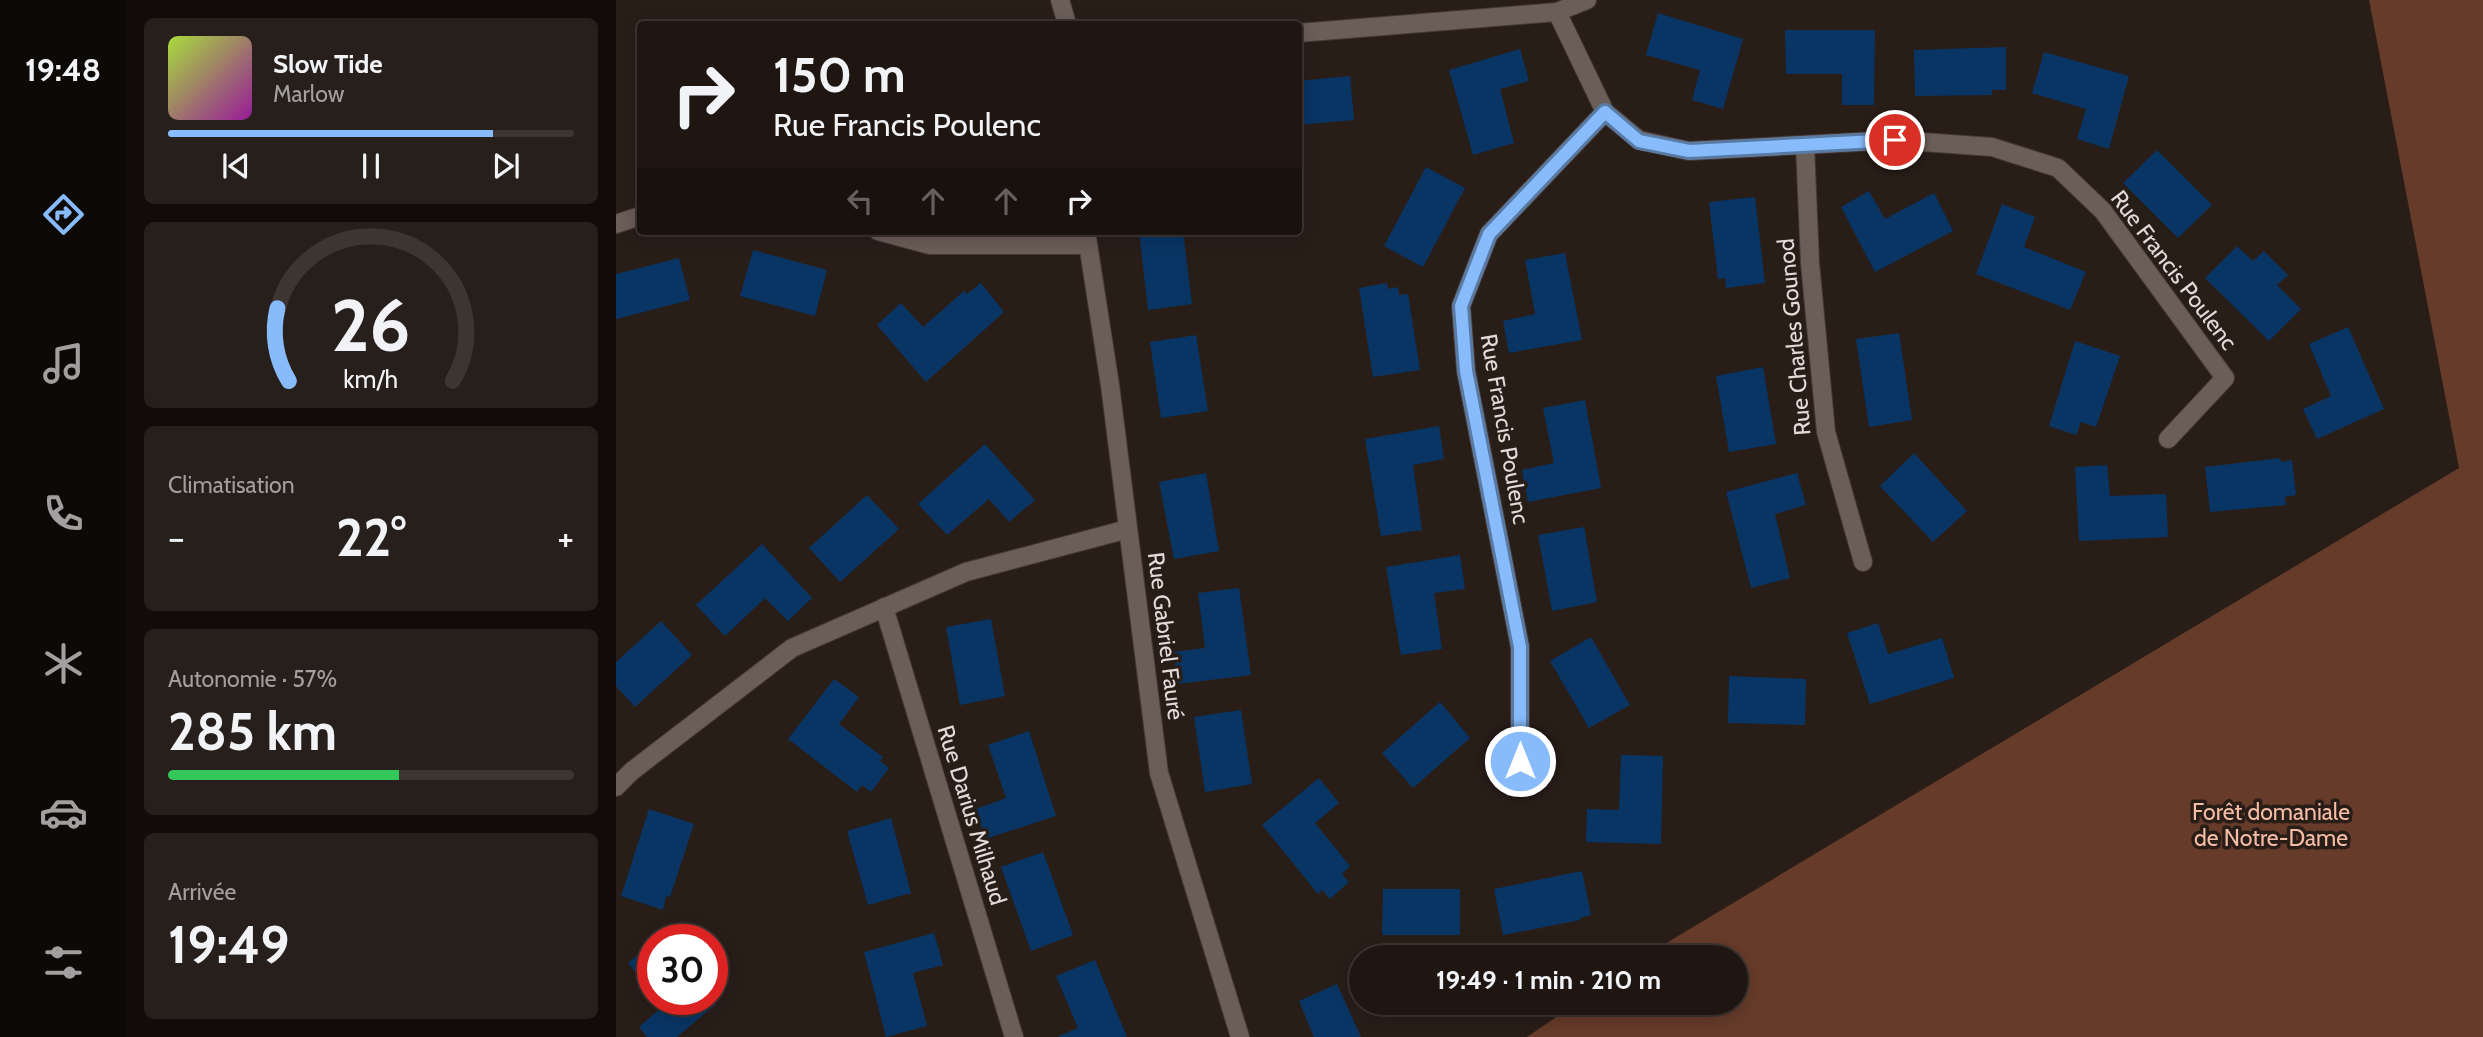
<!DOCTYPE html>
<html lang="fr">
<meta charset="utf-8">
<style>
:root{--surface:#1f1612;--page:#271f1b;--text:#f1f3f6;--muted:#a19f9f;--line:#3c3532;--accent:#87bbfb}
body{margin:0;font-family:Cabin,sans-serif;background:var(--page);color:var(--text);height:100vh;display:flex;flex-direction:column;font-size:26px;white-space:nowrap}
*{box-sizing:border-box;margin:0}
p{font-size:23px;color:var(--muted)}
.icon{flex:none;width:38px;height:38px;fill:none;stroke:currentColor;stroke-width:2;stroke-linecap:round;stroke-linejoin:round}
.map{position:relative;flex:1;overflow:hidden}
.details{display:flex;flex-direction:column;gap:18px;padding:18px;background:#110c0a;width:490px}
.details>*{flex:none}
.top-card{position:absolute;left:21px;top:21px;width:665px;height:214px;border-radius:7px;box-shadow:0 4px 18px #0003,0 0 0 2px var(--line);background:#1f1612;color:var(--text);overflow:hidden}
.speed{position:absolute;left:21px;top:924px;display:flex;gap:14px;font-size:35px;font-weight:700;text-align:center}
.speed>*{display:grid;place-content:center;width:91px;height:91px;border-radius:50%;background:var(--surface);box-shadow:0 4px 18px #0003,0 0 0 2px var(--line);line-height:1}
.speed .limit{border:10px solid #d22;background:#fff;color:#111}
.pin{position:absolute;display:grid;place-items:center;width:60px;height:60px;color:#fff;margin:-30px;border:4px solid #fff;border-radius:50%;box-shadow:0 2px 7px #0007}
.me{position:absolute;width:77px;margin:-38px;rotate:0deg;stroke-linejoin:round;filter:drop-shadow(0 0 5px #0008)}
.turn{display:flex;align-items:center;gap:24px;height:147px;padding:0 21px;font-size:32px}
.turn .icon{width:91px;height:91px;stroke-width:2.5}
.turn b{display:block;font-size:49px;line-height:60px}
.lanes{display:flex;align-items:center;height:66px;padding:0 21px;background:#0003;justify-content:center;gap:35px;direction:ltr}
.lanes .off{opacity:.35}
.big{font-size:52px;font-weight:700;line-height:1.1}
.details .widget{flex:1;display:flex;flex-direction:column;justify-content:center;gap:10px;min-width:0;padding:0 24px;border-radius:10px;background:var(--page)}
.details .dial{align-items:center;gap:0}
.dial svg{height:182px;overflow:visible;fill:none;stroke:var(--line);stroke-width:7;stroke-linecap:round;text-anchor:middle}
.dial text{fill:var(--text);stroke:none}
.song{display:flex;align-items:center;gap:21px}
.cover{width:84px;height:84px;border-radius:10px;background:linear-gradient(135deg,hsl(80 70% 55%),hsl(300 70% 35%))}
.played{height:7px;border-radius:4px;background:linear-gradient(90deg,var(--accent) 80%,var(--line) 80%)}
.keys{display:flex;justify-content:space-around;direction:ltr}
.heat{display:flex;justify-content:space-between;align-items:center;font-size:38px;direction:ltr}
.charge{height:10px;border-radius:5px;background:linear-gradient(90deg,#34c759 57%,var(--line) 0)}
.trip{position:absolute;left:733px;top:945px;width:399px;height:70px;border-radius:35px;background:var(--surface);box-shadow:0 4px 18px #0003,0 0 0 2px var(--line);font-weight:700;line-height:70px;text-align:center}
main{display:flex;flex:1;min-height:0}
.dock{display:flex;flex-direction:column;width:126px;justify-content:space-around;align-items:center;background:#0c0907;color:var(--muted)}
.dock .icon{width:49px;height:49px}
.dock .current{color:var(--accent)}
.dock b{font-size:32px;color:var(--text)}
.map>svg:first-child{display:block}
.green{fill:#663b2a}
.building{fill:#093564}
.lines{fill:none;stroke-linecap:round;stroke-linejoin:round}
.street-casing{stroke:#443a37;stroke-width:20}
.street{stroke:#6b5d57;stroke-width:18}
.route-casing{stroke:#587aa3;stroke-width:18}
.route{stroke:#87bbfb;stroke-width:12}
.labels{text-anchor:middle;stroke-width:7;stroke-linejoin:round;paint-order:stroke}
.street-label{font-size:23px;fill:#e4dbd8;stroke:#291d18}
.park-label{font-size:23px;fill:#f6bca5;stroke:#291d18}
</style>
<main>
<nav class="dock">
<b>19:48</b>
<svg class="icon current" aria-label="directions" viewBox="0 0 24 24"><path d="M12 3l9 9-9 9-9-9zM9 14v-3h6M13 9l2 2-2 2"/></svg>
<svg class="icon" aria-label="music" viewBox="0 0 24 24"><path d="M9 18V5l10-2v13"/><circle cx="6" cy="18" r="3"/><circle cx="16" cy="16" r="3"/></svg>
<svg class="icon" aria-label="phone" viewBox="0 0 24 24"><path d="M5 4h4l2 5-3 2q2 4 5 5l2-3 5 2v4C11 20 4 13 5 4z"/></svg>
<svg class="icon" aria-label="climate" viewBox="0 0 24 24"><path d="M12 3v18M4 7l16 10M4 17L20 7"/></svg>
<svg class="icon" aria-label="car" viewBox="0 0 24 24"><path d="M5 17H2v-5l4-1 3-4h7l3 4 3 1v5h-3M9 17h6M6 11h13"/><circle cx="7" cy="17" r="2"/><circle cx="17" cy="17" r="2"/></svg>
<svg class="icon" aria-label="filters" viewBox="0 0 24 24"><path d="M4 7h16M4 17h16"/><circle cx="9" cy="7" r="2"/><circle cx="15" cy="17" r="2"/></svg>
</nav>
<section class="details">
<div class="widget">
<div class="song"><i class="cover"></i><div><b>Slow Tide</b><p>Marlow</p></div></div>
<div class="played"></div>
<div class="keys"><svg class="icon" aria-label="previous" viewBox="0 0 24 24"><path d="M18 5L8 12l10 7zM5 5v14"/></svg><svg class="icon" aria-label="pause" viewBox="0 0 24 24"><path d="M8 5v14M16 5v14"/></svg><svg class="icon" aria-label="next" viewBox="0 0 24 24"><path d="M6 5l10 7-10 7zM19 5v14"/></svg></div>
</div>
<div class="widget dial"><svg viewBox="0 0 100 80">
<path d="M14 69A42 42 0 1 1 86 69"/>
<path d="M14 69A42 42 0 0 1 9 37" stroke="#87bbfb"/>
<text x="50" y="56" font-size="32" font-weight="700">26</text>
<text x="50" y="72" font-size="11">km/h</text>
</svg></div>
<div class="widget"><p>Climatisation</p>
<div class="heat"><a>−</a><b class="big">22°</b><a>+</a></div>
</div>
<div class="widget"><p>Autonomie · 57%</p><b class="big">285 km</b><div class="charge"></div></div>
<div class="widget"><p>Arrivée</p><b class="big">19:49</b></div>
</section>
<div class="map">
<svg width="1867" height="1037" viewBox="0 0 1867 1037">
<rect width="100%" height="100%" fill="#291d18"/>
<polygon class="green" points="1753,0 1867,0 1867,1037 911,1037 961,1003 1120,1003 1120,957 1027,957 1843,468"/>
<g class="building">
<polygon points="1042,13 1127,39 1107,109 1076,100 1084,70 1030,55"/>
<polygon points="1169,30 1259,30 1258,105 1226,105 1226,74 1170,74"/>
<polygon points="1390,47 1390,90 1376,90 1376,95 1299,96 1298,50"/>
<polygon points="904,49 913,81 884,89 898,143 857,155 833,70"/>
<polygon points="1428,52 1513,76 1493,149 1461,139 1470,109 1416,93"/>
<polygon points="734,76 738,120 682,125 682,81"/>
<polygon points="1541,150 1596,205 1562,238 1507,183"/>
<polygon points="810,167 849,188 807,267 768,246"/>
<polygon points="1253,191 1269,219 1318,193 1337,231 1259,272 1225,207"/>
<polygon points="1139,197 1149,283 1110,288 1109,278 1102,279 1093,202"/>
<polygon points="1386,204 1419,217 1408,247 1470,272 1454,310 1360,274"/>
<polygon points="523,231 567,231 576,304 532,310"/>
<polygon points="1621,246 1637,261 1648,251 1672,275 1661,285 1685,309 1653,341 1589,278"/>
<polygon points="137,250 211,270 199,316 124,296"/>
<polygon points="949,253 966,340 893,353 887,321 919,314 909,260"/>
<polygon points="63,258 74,300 0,319 0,274"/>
<polygon points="365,283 388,312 310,382 261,325 285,303 307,327 348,291 351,294"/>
<polygon points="771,283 772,289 782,287 783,295 792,294 804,370 757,377 743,288"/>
<polygon points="1732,327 1768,409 1701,439 1687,409 1715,396 1693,344"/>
<polygon points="1283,333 1296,420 1253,427 1240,339"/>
<polygon points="580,335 592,411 545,418 534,342"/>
<polygon points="1459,341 1504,356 1480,427 1465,422 1460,435 1433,426"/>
<polygon points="1147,367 1160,444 1113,452 1100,376"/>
<polygon points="969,400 985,488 912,502 906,470 938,463 927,408"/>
<polygon points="823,426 828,459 797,465 806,530 765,536 749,439"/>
<polygon points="369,444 419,500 393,522 373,499 331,535 302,504"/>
<polygon points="1298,453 1351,511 1317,542 1264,486"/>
<polygon points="1664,458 1665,462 1676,460 1680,495 1669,497 1670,505 1594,512 1589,467"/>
<polygon points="1491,465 1494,496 1550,494 1552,537 1463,541 1459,467"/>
<polygon points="590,473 603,551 558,559 543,482"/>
<polygon points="1181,473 1190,505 1159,514 1174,578 1135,588 1110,492"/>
<polygon points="251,495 283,529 224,582 193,548"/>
<polygon points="968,527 981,602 936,611 922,535"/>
<polygon points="146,544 196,598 172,621 149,598 109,636 80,605"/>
<polygon points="844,555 849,589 818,593 826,649 785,655 770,567"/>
<polygon points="623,588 635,675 561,684 558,652 589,648 582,593"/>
<polygon points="375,619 389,696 344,705 330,627"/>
<polygon points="45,621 76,655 19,707 0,686 0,662"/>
<polygon points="1262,623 1272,654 1326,638 1338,678 1254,704 1231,633"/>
<polygon points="975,637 1014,705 973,728 934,661"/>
<polygon points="1113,676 1190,679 1189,725 1112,723"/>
<polygon points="218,679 243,697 223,724 267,757 264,761 273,768 255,792 246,785 241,792 172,739"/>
<polygon points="824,702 854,738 797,788 766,753"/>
<polygon points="625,710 636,784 589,792 578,717"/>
<polygon points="413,731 440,816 369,839 360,809 390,798 372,745"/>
<polygon points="1005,755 1047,756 1045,844 970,842 971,809 1003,810"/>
<polygon points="703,778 723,803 699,823 734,866 726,874 733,882 714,899 706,890 702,894 646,825"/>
<polygon points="33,809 78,824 54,897 50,896 47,910 5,896"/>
<polygon points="275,818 295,893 252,905 231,831"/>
<polygon points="427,852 457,935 415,951 385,867"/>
<polygon points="966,871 975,915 964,918 964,920 887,935 878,889"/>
<polygon points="767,889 844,889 844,935 766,935"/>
<polygon points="318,933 327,965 297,973 311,1026 270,1037 248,952"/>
<polygon points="37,942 37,994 12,963"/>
<polygon points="479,960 511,1037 441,1037 462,1028 440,976"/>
<polygon points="721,984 745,1037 698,1037 683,1001"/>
<polygon points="42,999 97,999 100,1004 61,1037 31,1037 23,1027 47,1006"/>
</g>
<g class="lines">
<g class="street-casing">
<g id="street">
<polyline points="444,0 451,24"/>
<polyline points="941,12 989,112 1023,140 1073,151 1279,140 1376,147 1442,168 1487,211 1609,378 1552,439"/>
<polyline points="682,33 941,12 971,0"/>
<polyline points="1189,145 1194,263 1210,432 1247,562"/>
<polyline points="0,224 24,216"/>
<polyline points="262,231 314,245 471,245"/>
<polyline points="470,231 494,385 543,773 624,1037"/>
<polyline points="268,607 398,1037"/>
<polyline points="904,761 904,647 850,371 845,306 873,234 989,112"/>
<polyline points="0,787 16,771 176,648 350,572 512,529"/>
</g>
</g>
<use href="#street" class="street"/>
</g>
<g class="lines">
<g class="route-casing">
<polyline id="route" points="904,761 904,647 850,371 845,306 873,234 989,112 1023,141 1073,151 1279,140"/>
</g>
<use href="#route" class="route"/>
</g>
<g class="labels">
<g class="street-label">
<text transform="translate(1558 270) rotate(53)" y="8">Rue Francis Poulenc</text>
<text transform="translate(1178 337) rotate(-95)" y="8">Rue Charles Gounod</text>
<text transform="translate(889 429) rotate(80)" y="8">Rue Francis Poulenc</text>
<text transform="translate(550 636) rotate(83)" y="8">Rue Gabriel Fauré</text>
<text transform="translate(356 815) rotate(73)" y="8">Rue Darius Milhaud</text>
</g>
<g class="park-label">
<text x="1655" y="820">Forêt domaniale<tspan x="1655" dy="26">de Notre-Dame</tspan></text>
</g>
</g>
</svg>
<div class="speed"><div class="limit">30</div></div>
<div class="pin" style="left:1279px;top:140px;background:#d93025"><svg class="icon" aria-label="arrive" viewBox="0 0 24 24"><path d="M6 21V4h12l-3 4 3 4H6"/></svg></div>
<svg class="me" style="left:904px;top:761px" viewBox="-20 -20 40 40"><circle r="17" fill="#87bbfb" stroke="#fff" stroke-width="3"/><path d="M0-11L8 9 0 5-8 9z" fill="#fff"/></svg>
<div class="trip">19:49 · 1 min · 210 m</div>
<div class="top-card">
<div class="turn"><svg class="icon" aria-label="right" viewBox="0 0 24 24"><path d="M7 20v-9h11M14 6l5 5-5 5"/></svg><div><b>150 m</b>Rue Francis Poulenc</div></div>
<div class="lanes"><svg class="icon off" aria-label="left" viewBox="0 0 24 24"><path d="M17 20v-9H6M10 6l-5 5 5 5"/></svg><svg class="icon off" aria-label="ahead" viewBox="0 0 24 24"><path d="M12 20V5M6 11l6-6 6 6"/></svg><svg class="icon off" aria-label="ahead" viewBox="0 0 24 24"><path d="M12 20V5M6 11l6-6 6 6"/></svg><svg class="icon" aria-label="right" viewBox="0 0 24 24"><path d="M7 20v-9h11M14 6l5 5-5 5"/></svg></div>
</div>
</div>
</main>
